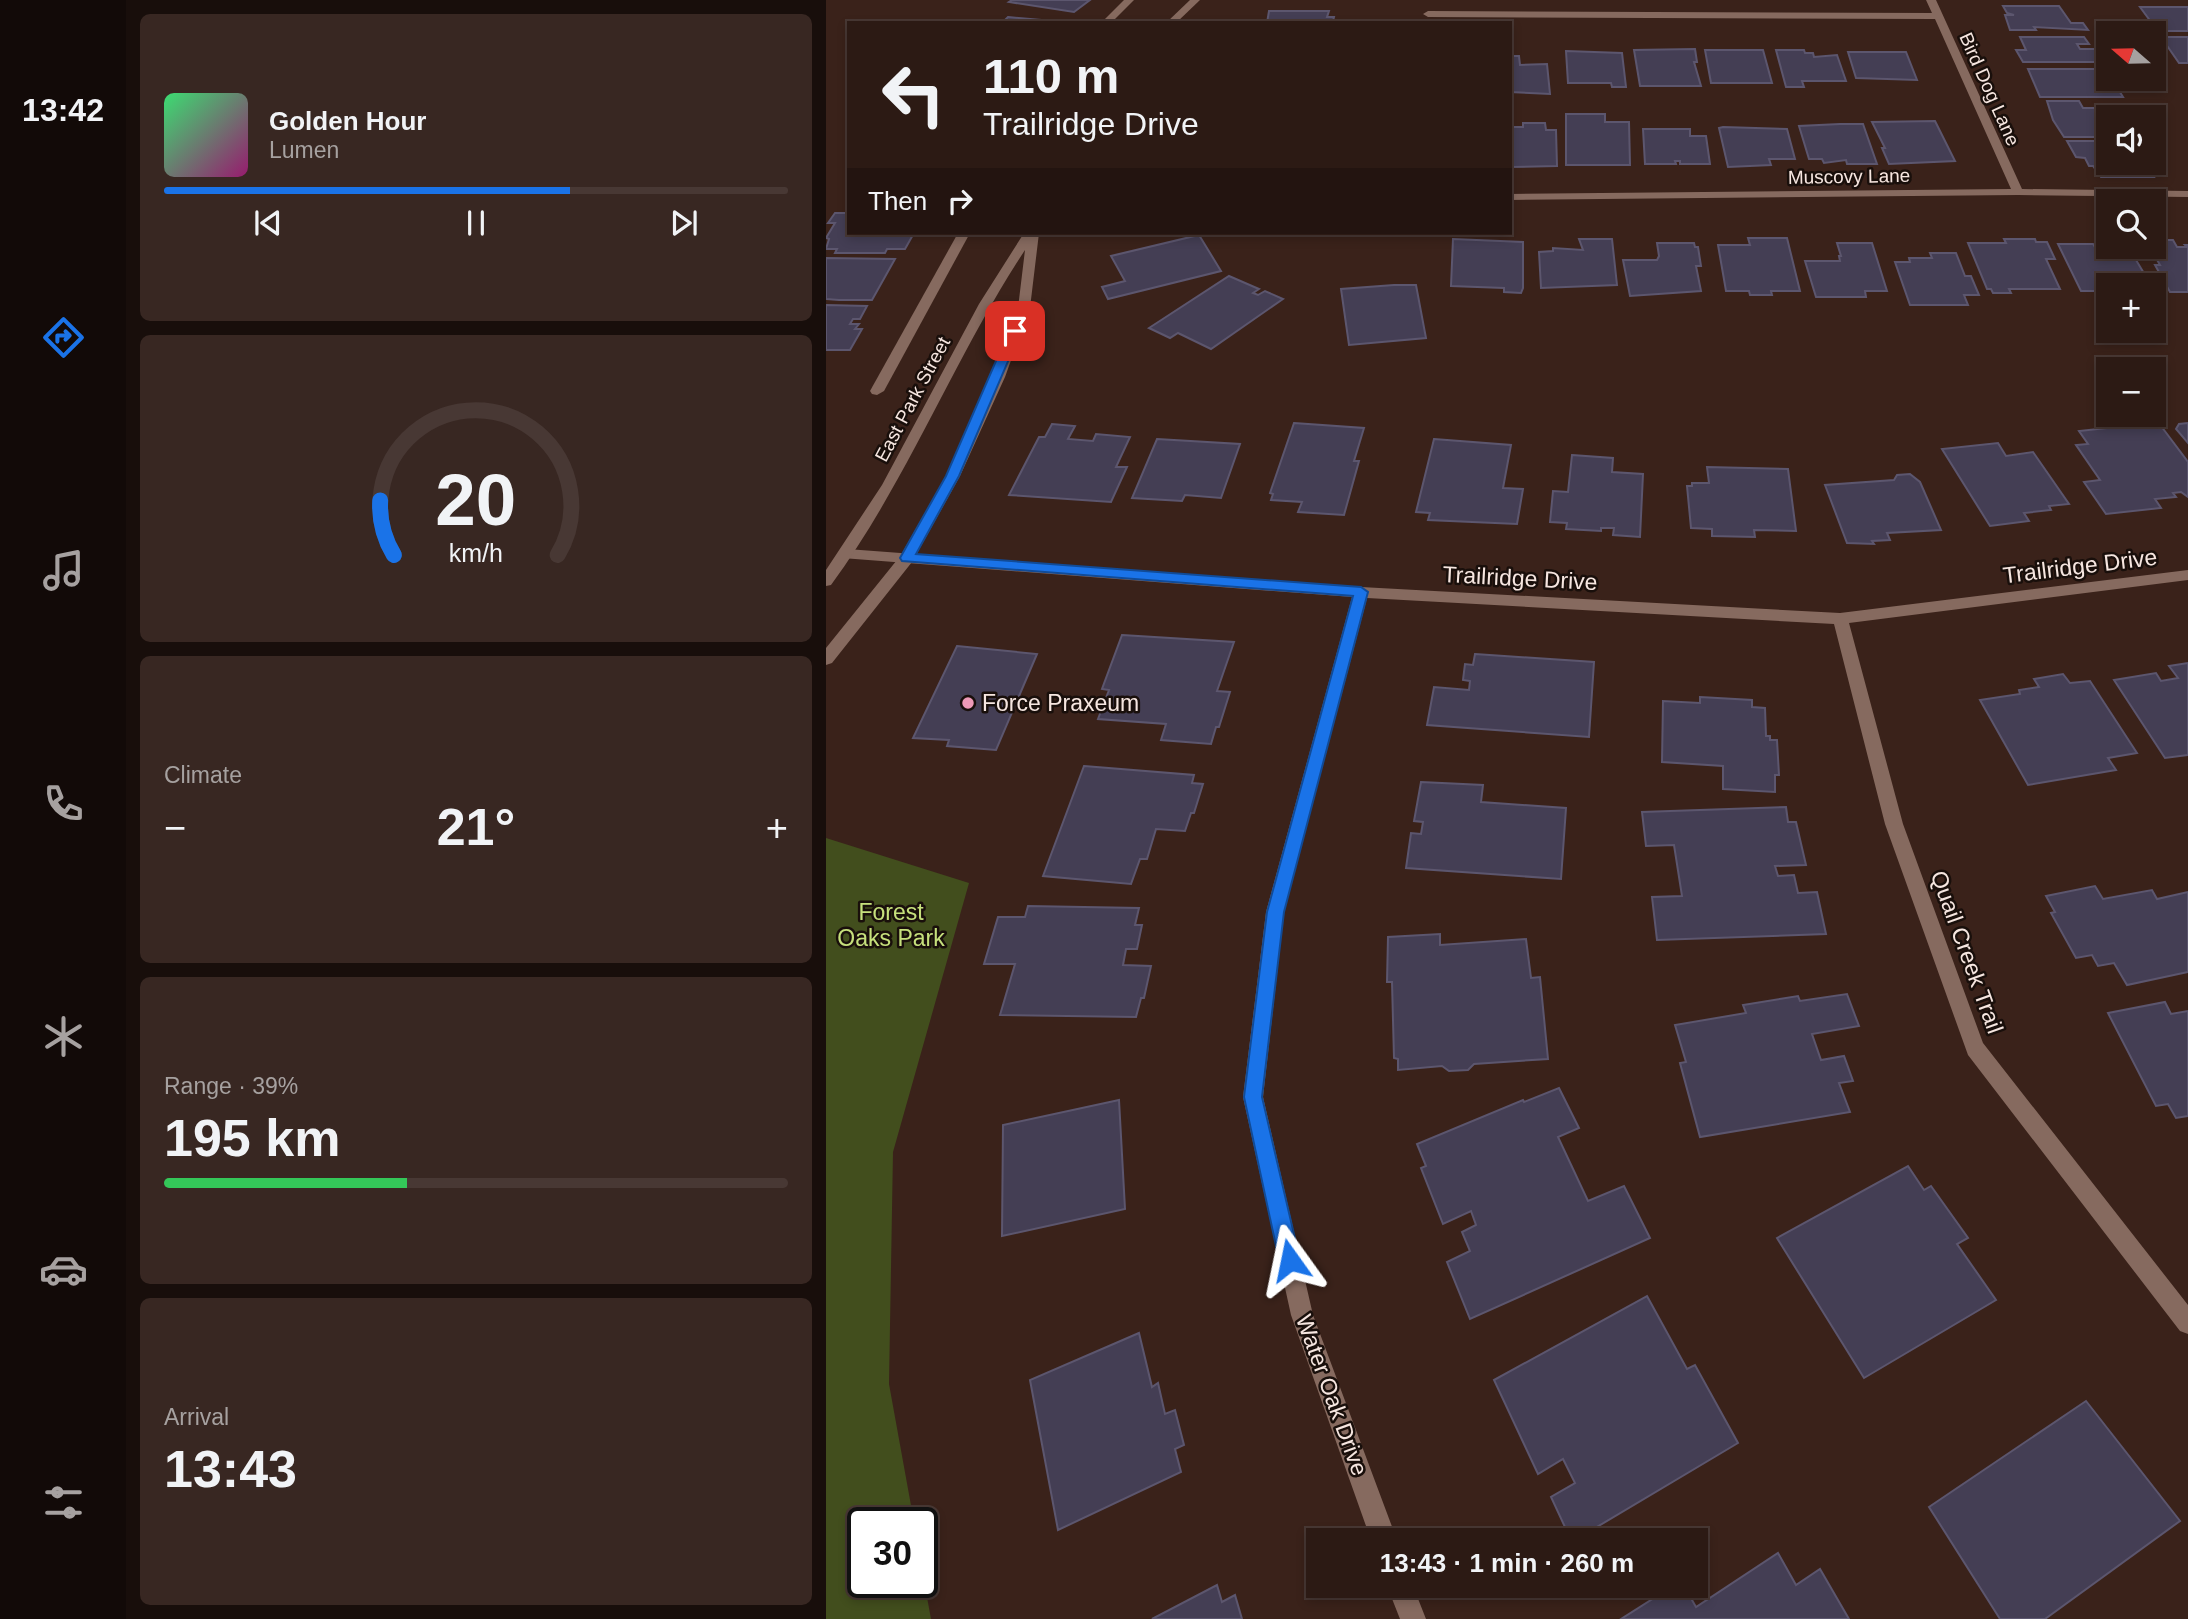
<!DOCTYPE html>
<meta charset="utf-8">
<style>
:root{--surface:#2c1a14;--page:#382722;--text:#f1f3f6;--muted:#a6a1a0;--line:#483834;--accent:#1a73e8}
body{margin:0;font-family:Helvetica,sans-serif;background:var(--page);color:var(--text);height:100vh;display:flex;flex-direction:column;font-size:26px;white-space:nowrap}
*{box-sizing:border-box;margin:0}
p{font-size:23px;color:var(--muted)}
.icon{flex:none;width:38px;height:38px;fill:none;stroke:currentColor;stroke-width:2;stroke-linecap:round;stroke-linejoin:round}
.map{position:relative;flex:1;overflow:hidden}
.drawer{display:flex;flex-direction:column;gap:14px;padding:14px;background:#180e0b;width:700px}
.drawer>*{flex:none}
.hud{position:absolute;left:21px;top:21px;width:665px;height:214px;border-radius:0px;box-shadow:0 4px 10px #0003,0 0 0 2px var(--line);background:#2c1a14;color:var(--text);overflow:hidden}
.needle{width:46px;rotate:290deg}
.controls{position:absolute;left:1270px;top:21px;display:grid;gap:14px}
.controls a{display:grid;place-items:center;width:70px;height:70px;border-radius:0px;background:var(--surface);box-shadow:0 4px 10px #0003,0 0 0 2px var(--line);font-size:35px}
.speed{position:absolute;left:21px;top:1507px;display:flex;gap:14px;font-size:35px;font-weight:700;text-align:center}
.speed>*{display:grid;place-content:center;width:91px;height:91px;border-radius:50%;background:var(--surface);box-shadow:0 4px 10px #0003,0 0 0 2px var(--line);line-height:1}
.speed .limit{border:4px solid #111;border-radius:10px;background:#fff;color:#111}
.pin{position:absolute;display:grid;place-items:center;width:60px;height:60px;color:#fff;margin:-30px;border-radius:14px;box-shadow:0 4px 10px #0006}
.me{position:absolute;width:77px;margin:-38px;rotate:348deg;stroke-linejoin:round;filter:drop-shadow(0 0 5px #0008)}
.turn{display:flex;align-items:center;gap:24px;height:147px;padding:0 21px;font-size:32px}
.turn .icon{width:91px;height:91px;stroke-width:2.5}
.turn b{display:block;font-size:49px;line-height:60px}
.then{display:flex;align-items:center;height:66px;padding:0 21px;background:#0003;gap:14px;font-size:26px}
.big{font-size:52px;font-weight:800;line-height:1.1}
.drawer .widget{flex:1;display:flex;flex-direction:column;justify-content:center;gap:10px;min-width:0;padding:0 24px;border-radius:10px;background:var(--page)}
.drawer .dial{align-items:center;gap:0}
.dial svg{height:182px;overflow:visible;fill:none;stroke:var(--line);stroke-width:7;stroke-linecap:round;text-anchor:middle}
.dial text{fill:var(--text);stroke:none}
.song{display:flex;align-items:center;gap:21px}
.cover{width:84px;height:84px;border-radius:10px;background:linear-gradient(135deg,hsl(140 70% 55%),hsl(320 70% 35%))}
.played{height:7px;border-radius:4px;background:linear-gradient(90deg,var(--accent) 65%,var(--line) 65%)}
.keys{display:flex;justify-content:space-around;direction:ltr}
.heat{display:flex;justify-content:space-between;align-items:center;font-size:38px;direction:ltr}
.charge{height:10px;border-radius:5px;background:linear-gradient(90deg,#34c759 39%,var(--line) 0)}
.trip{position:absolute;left:480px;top:1528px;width:402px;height:70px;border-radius:0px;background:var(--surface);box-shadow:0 4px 10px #0003,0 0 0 2px var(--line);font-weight:800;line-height:70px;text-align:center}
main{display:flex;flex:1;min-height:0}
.menu{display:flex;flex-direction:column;width:126px;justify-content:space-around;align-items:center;background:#120a08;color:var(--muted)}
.menu .icon{width:49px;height:49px}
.menu .current{color:var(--accent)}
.menu b{font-size:32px;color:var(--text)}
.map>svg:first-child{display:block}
.green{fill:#424e1d}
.building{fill:#443e54;stroke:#5c566e;stroke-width:2}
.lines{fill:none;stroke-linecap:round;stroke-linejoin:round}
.service{fill:#866a5f;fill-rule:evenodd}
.minor{fill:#866a5f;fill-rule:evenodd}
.tertiary{fill:#866a5f;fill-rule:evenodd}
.route{fill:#1a73e8;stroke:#114b97;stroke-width:2}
.poi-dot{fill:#ef9ab8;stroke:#190f0b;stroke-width:2.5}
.labels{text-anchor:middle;stroke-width:5;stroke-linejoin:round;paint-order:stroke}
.far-street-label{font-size:19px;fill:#f6e6e0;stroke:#190f0b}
.street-label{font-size:23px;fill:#f6e6e0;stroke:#190f0b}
.poi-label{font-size:23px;fill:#f6e6e0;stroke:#190f0b;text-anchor:start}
.park-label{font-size:23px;fill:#c6e07c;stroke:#190f0b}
</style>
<main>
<nav class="menu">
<b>13:42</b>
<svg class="icon current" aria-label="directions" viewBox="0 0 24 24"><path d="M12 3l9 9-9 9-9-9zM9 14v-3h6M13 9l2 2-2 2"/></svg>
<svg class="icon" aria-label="music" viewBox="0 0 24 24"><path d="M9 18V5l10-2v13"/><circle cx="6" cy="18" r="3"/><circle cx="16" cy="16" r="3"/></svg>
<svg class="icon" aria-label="phone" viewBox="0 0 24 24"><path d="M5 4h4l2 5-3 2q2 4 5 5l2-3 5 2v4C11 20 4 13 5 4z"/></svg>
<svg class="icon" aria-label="climate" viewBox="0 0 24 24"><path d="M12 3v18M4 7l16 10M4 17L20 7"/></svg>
<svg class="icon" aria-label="car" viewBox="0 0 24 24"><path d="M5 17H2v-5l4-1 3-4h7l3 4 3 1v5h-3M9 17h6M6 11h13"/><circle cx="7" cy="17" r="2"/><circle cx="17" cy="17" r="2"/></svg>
<svg class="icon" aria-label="filters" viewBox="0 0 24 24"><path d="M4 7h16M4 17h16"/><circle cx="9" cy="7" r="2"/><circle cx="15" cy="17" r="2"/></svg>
</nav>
<section class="drawer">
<div class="widget">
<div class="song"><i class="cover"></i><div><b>Golden Hour</b><p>Lumen</p></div></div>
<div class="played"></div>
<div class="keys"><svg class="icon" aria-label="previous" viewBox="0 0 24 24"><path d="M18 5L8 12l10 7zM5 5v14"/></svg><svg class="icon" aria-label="pause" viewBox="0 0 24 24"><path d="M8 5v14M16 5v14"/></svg><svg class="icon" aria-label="next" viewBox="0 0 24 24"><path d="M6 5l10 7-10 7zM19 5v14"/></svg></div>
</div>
<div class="widget dial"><svg viewBox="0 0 100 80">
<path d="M14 69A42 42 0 1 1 86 69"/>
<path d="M14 69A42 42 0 0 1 8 45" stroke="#1a73e8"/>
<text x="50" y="56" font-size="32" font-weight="700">20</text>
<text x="50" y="72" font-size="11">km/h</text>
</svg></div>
<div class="widget"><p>Climate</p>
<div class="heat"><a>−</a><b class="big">21°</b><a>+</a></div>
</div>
<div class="widget"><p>Range · 39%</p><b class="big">195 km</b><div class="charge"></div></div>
<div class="widget"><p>Arrival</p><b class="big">13:43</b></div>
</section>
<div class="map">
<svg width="1362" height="1619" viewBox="0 0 1362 1619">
<rect width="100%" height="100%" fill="#3a221a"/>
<polygon class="green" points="0,838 143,883 67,1152 63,1384 88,1522 37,1522 37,1582 96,1582 96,1570 105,1619 0,1619"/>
<g class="building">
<polygon points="186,0 264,0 248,12 183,2"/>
<polygon points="1177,6 1233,6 1245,23 1257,23 1262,30 1208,27 1210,30 1184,30 1179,15 1188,15 1181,13"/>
<polygon points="1314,7 1362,7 1362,31 1320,31 1314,22 1325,22"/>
<polygon points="443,11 503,11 501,17 508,17 507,21 513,23 441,23"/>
<polygon points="182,17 227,21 176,23"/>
<polygon points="1194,37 1258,37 1263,44 1251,44 1254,49 1270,49 1278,62 1197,62 1190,50 1200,50"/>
<polygon points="1335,37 1362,37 1362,63 1353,63"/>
<polygon points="869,49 871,62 868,62 875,86 814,86 808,50"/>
<polygon points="879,50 937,50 946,83 885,83"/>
<polygon points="950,50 978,50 979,53 987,53 988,57 1011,55 1020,81 976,81 978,87 960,87"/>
<polygon points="740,51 796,53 800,87 786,87 785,83 742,83"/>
<polygon points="1022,52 1080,52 1091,80 1030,78"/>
<polygon points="684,56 693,56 694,65 721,64 724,94 684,92"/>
<polygon points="1202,69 1279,69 1283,79 1286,79 1297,97 1214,97"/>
<polygon points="1221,101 1253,101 1257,108 1296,108 1302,117 1283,117 1283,137 1238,137 1227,120"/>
<polygon points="740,114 779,114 779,122 803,122 804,165 740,165"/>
<polygon points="1109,121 1129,161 1063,164 1056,148 1059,148 1046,122"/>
<polygon points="697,123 719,123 720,130 730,130 731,166 684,167 684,127 697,127"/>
<polygon points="1014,124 1037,124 1051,164 1021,164 1020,160 998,163 996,159 983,159 973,126"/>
<polygon points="897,127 961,129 969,159 943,159 945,165 902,167 893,128"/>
<polygon points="817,129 864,129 864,136 880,136 884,164 854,164 854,161 849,161 850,164 819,164"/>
<polygon points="1241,141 1283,141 1283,163 1335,164 1340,174 1326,173 1328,177 1275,177 1267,166 1263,166 1259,158 1250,157"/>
<polygon points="9,213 23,213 23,233 88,233 79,249 61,249 59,253 9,253 11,249 0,249 3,239 0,238 9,223 2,223"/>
<polygon points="373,235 395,271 282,299 276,287 299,281 285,256"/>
<polygon points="922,238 961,238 974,291 945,291 946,295 924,295 923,291 900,291 892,245 924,245"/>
<polygon points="627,239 697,242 697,288 695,293 678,292 678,288 625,286"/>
<polygon points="753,239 786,239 791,285 715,288 713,252 727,251 727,248 757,250"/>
<polygon points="1178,239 1209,239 1210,242 1221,242 1229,259 1220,259 1234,289 1183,289 1185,293 1167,293 1165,289 1161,289 1142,243 1180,243"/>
<polygon points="1328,240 1347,240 1351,247 1361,247 1359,245 1362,245 1362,292 1344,292 1329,265 1334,265 1330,258 1324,258 1318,247 1328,247"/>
<polygon points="831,243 868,243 869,247 872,247 875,266 870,266 875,291 804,296 797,260 831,260 833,256"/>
<polygon points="1011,243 1046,243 1061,291 1039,291 1040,297 990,297 979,261 1014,261 1013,256 1015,256"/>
<polygon points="1232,244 1267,244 1274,255 1307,255 1325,285 1283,285 1283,294 1278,295 1276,291 1255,291"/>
<polygon points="1104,253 1130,253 1139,276 1145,276 1153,295 1138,295 1142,305 1084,305 1069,262 1084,262 1083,258 1106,258"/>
<polygon points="0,258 69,259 46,300 13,300 0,299"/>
<polygon points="403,276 433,289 427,293 432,295 439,291 457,299 385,349 352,333 344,338 323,328"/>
<polygon points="568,285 590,285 600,338 523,345 515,289"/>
<polygon points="0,305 41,306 34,319 27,319 24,324 33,324 29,329 36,329 24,350 0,350"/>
<polygon points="1329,418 1362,462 1362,497 1355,492 1347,493 1350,497 1329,499 1335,508 1280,514 1258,482 1274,480 1250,445 1262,444 1253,431 1291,427 1288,423"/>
<polygon points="468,423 538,428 528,461 533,461 518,515 472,512 476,502 445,500 447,494 444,493"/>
<polygon points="1362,423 1362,443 1350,429 1353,424"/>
<polygon points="226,424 249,426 242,439 267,441 270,434 304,437 290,467 301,467 285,502 183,495 213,437 219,437"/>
<polygon points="331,439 414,444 395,498 359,495 356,501 306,498"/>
<polygon points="608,439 685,445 677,488 697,489 691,524 602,520 604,513 590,512"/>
<polygon points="1172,443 1180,456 1207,452 1243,504 1223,506 1225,510 1198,513 1203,521 1164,526 1116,449"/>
<polygon points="746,455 787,458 786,472 817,474 814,537 787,535 788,528 775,528 775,531 740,529 741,523 724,522 727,491 742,492"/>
<polygon points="881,467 962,469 970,531 928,530 929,537 886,536 886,529 865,528 861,486 866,486 866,483 883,483"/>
<polygon points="1084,474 1094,482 1115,530 1061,533 1064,540 1046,541 1048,544 1021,543 999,485 1068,480 1071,475"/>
<polygon points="296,635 408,642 391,691 404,692 393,727 390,727 385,744 335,740 340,724 272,719 283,690 276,689"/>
<polygon points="131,646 211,654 170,750 121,746 123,740 87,738"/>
<polygon points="649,654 768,662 763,737 601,725 608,687 643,690 644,681 637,680 639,664 647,665"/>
<polygon points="1362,663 1362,755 1339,758 1288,680 1330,673 1335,681 1352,678 1343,666"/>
<polygon points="1237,674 1244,683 1264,681 1311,753 1282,758 1290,770 1202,785 1154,700 1194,694 1193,690 1213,687 1208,679"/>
<polygon points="874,697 926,700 926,707 939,708 940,736 944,736 944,740 951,740 953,775 949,775 949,792 897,789 897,766 836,762 837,701 874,703"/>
<polygon points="258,766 368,775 366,783 377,784 368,813 365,813 359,831 330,829 321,859 314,859 305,884 217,876"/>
<polygon points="595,782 657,785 655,802 740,808 735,879 580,868 585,833 595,834 597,822 588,821"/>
<polygon points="960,807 962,822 970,822 980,865 949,866 952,876 968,875 972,893 991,892 1000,934 831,940 826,897 856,896 848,845 820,846 816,812"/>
<polygon points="1269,886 1277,899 1326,890 1331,899 1362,892 1362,972 1301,985 1288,963 1272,966 1266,955 1250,958 1225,913 1229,912 1220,896"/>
<polygon points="202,906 313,908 309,925 316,925 311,949 300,949 297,965 325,966 318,998 315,998 310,1017 174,1015 189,964 158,964 172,917 199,917"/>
<polygon points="614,934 614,945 700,939 705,978 714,977 722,1059 648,1064 642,1070 623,1071 616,1066 572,1070 572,1059 568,1058 566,982 561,982 562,937"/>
<polygon points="1021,994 1033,1026 986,1034 995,1060 1018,1056 1027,1081 1013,1083 1024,1112 874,1137 854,1063 860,1062 849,1025 920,1013 917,1005 972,996 974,1001"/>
<polygon points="1339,1002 1345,1014 1362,1011 1362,1116 1350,1118 1342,1104 1330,1106 1282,1013"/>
<polygon points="733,1088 753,1128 732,1137 762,1201 798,1186 824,1238 644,1319 621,1262 644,1251 636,1232 650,1225 645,1211 617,1224 595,1168 600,1166 591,1144 697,1100 698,1102"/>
<polygon points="293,1100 299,1209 176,1236 177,1125"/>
<polygon points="1082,1166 1098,1190 1105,1186 1142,1238 1131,1244 1170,1300 1038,1378 951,1238"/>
<polygon points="821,1296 861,1369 869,1365 912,1443 749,1540 745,1540 725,1497 749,1483 737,1459 712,1474 668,1380"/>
<polygon points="313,1333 326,1387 332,1383 339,1414 349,1410 358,1445 349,1449 355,1472 232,1530 204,1380"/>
<polygon points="1260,1401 1354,1521 1219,1619 1174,1619 1103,1507"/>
<polygon points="952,1553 970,1585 994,1569 1023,1619 795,1619 847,1586 858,1586 870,1607"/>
<polygon points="391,1585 396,1602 409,1595 416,1619 326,1619"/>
</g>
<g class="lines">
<g class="service">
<polygon points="298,0 308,0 285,23 275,23"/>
<polygon points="132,233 144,233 58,391 51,395 46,394 44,391"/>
</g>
<g class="minor">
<polygon points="1100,0 1110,0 1196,189 1362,191 1362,197 1192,195 684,200 684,194 1185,189 1109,19 602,17 597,14 602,11 1106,13"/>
<polygon points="21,549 535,587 1014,613 1362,570 1362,580 1023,623 1077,824 1157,1043 1362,1305 1362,1334 1354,1331 1142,1055 1059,824 1008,624 541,598 458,912 437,1097 487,1315 571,1540 545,1540 465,1315 417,1097 440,912 526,597 16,558 14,554 16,550"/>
<polygon points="561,1586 587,1586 600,1619 574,1619"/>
</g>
<g class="tertiary">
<polygon points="364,0 374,0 350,23 340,23"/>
<path d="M198,233h15l-9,75 -25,69 -45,99 -48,86 -80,101 -6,2v-17l75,-93 45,-79 45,-99 27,-69 7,-58c-71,108 -117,230 -194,335l-5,1v-16l56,-85 97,-181z"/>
</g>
</g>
<polygon class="route" points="189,328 195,331 133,476 90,554 535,587 542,592 458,912 436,1097 474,1260 471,1267 464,1270 456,1267 453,1260 418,1097 441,912 527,596 76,561 74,558 120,476 183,331"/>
<circle class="poi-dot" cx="142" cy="703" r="7"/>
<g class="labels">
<g class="far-street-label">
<text transform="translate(1164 89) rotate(66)" y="7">Bird Dog Lane</text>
<text transform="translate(1023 176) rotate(-1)" y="7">Muscovy Lane</text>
<text transform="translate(86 399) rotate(-62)" y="7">East Park Street</text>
</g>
<g class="street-label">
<text transform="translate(1254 566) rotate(-7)" y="8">Trailridge Drive</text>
<text transform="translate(694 578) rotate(3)" y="8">Trailridge Drive</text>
<text transform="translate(1141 952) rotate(70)" y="8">Quail Creek Trail</text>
<text transform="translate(506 1395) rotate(70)" y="8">Water Oak Drive</text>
</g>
<g class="poi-label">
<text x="156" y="711">Force Praxeum</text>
</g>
<g class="park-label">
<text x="65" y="920">Forest<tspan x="65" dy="26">Oaks Park</tspan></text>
</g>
</g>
</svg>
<div class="controls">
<a><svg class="needle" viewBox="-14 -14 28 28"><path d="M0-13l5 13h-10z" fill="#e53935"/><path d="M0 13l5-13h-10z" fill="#a6a1a0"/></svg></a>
<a><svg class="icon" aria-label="sound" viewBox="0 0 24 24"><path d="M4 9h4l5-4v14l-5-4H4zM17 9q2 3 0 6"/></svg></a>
<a><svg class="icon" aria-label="search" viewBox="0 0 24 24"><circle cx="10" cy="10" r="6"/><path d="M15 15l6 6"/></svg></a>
<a>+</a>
<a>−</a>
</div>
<div class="speed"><div class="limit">30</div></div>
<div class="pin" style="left:189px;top:331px;background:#d93025"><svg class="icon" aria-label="arrive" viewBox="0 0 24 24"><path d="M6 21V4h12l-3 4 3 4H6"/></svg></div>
<svg class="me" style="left:464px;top:1260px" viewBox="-20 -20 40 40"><path d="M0-17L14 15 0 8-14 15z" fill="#1a73e8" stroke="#fff" stroke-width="4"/></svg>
<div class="trip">13:43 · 1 min · 260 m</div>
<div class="hud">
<div class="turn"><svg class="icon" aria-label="left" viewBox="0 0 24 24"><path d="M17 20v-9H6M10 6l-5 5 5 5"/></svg><div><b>110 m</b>Trailridge Drive</div></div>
<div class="then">Then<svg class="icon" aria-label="right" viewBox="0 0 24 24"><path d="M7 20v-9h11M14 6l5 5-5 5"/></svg></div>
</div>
</div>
</main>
